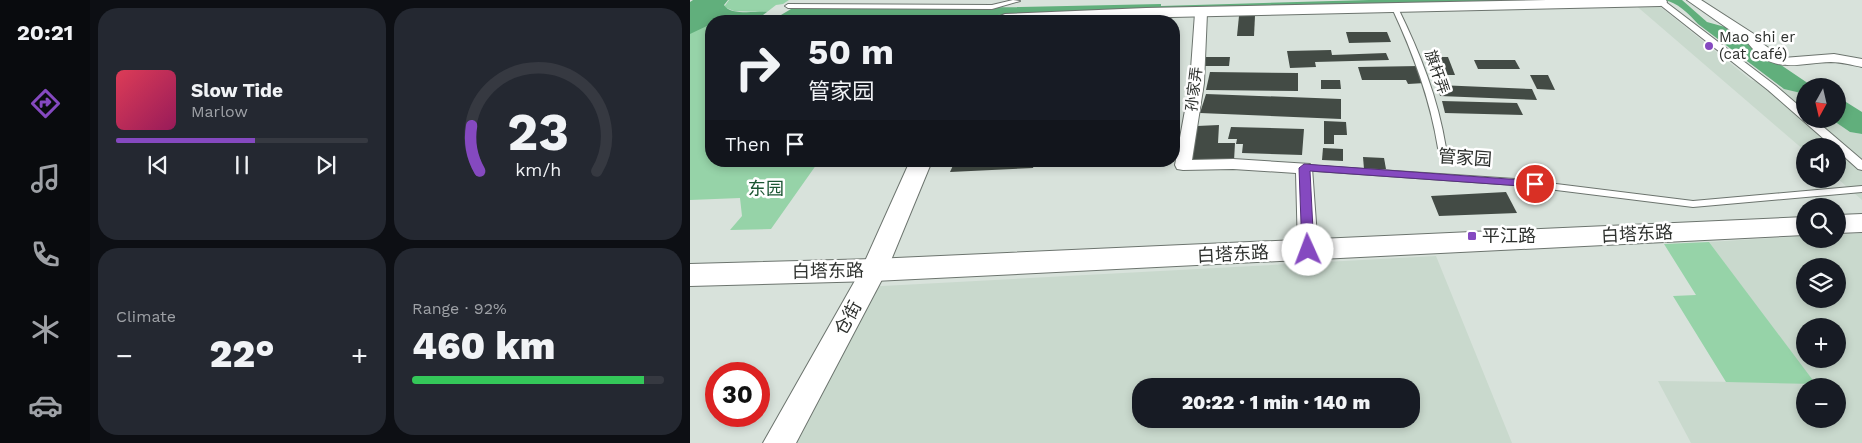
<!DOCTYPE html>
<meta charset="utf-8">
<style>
:root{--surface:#171b24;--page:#242831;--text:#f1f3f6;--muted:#9ea1a6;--line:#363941;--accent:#8549c0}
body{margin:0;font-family:"Work Sans","Noto Sans SC",sans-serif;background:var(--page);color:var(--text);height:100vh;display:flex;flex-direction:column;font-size:19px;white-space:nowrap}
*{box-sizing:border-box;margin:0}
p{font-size:16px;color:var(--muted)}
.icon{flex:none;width:28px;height:28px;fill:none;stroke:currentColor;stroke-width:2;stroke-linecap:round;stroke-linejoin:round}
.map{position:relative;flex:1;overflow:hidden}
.panel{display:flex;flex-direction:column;gap:8px;padding:8px;background:#0d0f14;width:600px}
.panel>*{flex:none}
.hud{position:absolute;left:15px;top:15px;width:475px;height:152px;border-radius:20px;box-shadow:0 2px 8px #0003;background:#171b24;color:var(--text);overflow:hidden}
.needle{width:32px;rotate:188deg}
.tools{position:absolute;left:1106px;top:78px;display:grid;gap:10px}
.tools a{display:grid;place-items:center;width:50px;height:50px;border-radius:50%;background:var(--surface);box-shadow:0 2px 8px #0003;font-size:25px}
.speed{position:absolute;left:15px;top:362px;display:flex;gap:10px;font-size:25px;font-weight:700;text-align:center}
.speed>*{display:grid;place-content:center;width:65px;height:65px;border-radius:50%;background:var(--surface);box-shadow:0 2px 8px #0003;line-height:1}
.speed .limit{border:8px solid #d22;background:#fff;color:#111}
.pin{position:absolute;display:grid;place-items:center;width:42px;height:42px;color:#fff;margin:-21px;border:2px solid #fff;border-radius:50%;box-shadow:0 1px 5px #0007}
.me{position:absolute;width:55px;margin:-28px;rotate:358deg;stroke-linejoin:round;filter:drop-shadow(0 0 4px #0008)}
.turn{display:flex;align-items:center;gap:18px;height:105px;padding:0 20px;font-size:22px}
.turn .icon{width:65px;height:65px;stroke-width:2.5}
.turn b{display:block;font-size:35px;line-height:42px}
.then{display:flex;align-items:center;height:48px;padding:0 20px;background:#0003;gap:10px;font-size:19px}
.big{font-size:38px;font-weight:800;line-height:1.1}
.panel .widget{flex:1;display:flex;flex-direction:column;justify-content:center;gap:8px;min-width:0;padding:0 18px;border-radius:20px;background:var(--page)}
.panel .dial{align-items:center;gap:0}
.dial svg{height:130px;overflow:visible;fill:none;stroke:var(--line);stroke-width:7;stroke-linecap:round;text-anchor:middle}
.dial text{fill:var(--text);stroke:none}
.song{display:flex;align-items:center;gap:15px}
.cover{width:60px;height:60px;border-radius:8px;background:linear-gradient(135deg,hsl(350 70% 55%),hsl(330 70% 35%))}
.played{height:5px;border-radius:2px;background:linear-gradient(90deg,var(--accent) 55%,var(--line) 55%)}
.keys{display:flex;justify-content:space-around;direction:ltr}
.heat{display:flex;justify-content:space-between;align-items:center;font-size:28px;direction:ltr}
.charge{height:8px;border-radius:4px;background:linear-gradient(90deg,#34c759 92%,var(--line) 0)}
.panel .tiles{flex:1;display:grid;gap:8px;grid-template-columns:repeat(2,1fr)}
.trip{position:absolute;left:442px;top:378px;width:288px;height:50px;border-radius:20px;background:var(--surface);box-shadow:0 2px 8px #0003;font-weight:800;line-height:50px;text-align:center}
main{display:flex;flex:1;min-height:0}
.menu{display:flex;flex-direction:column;width:90px;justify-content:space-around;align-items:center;background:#090b0e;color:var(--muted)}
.menu .icon{width:35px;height:35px}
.menu .selected{color:var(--accent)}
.menu b{font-size:22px;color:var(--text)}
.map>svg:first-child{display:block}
.built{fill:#c9d9cd;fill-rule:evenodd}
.green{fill:#96d3a8}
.water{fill:#61af7c}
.building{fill:#434b45}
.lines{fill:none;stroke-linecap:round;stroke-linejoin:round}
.service-casing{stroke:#6c746e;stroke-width:2}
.pedestrian-casing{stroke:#6c746e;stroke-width:2}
.minor-casing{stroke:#6c746e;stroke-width:2}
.tertiary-casing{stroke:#6c746e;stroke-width:2}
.secondary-casing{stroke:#6c746e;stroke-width:2}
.service{fill:#fff;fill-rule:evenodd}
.pedestrian{fill:#fff;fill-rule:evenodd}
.minor{fill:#fff;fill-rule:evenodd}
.tertiary{fill:#fff;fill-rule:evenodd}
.secondary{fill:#fff;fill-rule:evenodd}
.route{fill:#8549c0;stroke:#562f7d}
.poi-dot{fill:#8549c0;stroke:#fff;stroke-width:2}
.labels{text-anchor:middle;stroke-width:5;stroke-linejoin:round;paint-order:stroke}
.far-poi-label{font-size:15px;fill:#2e312e;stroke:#fff;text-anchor:start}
.far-street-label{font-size:15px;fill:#2e312e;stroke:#fff}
.street-label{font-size:18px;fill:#2e312e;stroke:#fff}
.park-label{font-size:18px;fill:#1d5734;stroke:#fff}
.poi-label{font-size:18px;fill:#2e312e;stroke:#fff;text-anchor:start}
</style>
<main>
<nav class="menu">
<b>20:21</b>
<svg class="icon selected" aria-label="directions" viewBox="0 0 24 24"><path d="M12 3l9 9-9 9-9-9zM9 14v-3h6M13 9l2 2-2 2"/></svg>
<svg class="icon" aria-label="music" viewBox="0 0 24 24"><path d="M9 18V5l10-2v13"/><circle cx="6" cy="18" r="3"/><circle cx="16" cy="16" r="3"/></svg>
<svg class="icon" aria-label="phone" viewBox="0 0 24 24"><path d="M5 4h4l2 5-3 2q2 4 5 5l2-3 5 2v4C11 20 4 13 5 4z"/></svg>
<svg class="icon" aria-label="climate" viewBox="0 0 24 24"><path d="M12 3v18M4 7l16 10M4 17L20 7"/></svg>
<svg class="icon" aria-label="car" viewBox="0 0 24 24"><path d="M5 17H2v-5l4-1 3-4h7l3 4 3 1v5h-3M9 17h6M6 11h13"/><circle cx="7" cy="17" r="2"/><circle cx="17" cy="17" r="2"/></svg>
</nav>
<section class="panel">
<div class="tiles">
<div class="widget">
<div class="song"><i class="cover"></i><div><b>Slow Tide</b><p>Marlow</p></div></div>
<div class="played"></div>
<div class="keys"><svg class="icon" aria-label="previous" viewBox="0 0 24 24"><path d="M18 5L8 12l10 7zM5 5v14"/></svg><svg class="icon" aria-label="pause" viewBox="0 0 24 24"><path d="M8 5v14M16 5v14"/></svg><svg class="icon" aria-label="next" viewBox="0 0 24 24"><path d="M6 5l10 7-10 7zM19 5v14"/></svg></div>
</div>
<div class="widget dial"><svg viewBox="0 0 100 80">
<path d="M14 69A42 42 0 1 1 86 69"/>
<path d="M14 69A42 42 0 0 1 9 41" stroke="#8549c0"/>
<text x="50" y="56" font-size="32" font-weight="700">23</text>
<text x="50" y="72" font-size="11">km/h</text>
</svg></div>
<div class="widget"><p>Climate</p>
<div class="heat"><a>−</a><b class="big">22°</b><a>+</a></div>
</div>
<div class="widget"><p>Range · 92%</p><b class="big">460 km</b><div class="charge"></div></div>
</div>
</section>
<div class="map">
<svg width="1172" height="443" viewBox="0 0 1172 443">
<rect width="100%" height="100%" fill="#d8e2db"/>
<g class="built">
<polygon points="962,0 1061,80 1115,94 1115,119 1141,119 1160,132 1172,134 1172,200 1148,179 1148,146 1115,146 1115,151 943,3"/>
<path d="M1172,233v210h-171l-33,-62 156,2 -105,-141 96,-6v3h33v-4zM1115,266h33v33h-33zM1115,326h33v33h-33zM1115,386h33v33h-33z"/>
<path d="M746,256l76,187h-727l79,-156zM451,386h270v33h-270z"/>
</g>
<g class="green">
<polygon points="39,0 99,0 93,4 86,5 77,12 44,11 34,7"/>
<polygon points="0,19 21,21 21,161 129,161 81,229 40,230 52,216 50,198 0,200"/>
<polygon points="1019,242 1125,383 1125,384 1036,382 983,296 1006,295 974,244"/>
</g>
<g class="water">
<path d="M3,0h35l-4,5c6,11 32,6 43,7l-4,3h18l10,-6 229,-2 141,-3v2l208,-6h313l25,22 18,5 87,59h-7v8l-21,-5 -86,-65c-9,-10 -21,-22 -34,-24l-667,15 -86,6h-200v3l-21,10v-32z"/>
<polygon points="1148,97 1172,112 1172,134 1160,132 1141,119 1148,119"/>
</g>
<g class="building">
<polygon points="549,16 565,16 564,36 547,36"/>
<polygon points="656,32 697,32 701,42 659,43"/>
<polygon points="641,50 642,55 696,53 699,60 625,62 626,67 600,68 597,51"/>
<polygon points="516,57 540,57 539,66 515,66"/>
<polygon points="739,57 758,57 765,75 746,75"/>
<polygon points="784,60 825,60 830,69 788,69"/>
<polygon points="730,66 735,83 718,84 716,80 672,80 668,67"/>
<polygon points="520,72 608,73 608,91 516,90"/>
<polygon points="840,75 858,75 865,90 847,89"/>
<polygon points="631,80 650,80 651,89 631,89"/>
<polygon points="748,85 842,89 847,100 750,96"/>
<polygon points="516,94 651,99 651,119 510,113"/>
<polygon points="752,101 827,103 833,115 755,113"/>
<polygon points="634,121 656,122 657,135 644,135 644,144 634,144"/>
<polygon points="529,125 528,143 545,143 544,161 502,162 507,126"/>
<polygon points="541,127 614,129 612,155 552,153 553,144 546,144 547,139 538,139"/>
<polygon points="633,148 653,149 653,161 632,160"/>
<polygon points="673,157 694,158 696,169 674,169"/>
<polygon points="265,161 345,161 343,168 260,172"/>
<polygon points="816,192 827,213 749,216 741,196"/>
</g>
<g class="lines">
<g class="service-casing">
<g id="service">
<polygon points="323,0 330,1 302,9 98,8 95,6 98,4 302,5"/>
<path d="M703,7l5,1c22,45 40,90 48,140l-1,2h-6l-1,-2c-8,-50 -25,-95 -46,-140z"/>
<polygon points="315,17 317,18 317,20 259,21 262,19"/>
<polygon points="614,165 825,179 1003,201 1172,186 1172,192 1003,207 825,185 611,170 609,168 611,166"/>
</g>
</g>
<g class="pedestrian-casing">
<polygon id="pedestrian" points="964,0 973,0 1086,86 1115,111 1115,119 1124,119 1172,160 1172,170 1168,169 1148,151 1148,146 1142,146 1078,90"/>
</g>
<g class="minor-casing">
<g id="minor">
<path d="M997,0h14l56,36 6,8 20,14 51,-4 28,5v8c-10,-2 -21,-5 -31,-5 -35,1 -58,14 -84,-20z"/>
<polygon points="511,9 517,13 514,83 502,160 543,159 620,164 622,168 628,250 625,255 618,257 611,255 608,250 606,173 543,169 493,170 487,169 485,165 500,83 505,13"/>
</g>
</g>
<g class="tertiary-casing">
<g id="tertiary">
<polygon points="857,0 976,0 977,2 975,5 970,6 309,21 307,19 310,16 315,14 456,8"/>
<polygon points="220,161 242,161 197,270 106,443 73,443 171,270"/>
</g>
</g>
<g class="secondary-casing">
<g id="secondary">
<polygon points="1172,214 1172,232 1148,233 1148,215"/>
<polygon points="1115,217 1115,235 184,281 0,286 0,264 184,259"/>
</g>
</g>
<use href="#service" class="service"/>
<use href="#pedestrian" class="pedestrian"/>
<use href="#minor" class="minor"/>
<use href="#tertiary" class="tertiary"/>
<use href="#secondary" class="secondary"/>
</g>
<polygon class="route" points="614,164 845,181 850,184 845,187 620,171 624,250 618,254 612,250 609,168"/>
<g class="poi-dot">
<circle cx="1019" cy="46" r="5"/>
<rect x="777" y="231" width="10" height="10" rx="2.5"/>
</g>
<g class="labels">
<g class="far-poi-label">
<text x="1029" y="42">Mao shi er<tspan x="1029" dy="17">(cat café)</tspan></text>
</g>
<g class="far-street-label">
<text transform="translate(747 72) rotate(71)" y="5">旗杆弄</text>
<text transform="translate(504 89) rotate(-83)" y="5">孙家弄</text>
</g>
<g class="street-label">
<text transform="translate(775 158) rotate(4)" y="6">管家园</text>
<text transform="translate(947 234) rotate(-3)" y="6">白塔东路</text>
<text transform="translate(543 254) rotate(-3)" y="6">白塔东路</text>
<text transform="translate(138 271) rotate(-1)" y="6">白塔东路</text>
<text transform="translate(158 318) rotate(-61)" y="6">仓街</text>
</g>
<g class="park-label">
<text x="76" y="195">东园</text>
</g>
<g class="poi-label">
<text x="792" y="242">平江路</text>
</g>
</g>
</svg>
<div class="tools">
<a><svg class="needle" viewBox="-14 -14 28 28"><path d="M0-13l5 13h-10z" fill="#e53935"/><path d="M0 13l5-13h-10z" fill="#9ea1a6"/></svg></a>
<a><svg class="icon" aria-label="sound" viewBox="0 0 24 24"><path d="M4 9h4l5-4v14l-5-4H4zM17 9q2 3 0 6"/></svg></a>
<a><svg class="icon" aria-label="search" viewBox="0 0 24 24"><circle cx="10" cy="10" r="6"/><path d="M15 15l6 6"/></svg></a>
<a><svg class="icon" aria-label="layers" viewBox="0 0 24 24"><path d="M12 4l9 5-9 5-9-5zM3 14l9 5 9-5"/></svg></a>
<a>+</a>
<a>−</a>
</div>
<div class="speed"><div class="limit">30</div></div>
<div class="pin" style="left:845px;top:184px;background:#d93025"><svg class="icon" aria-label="arrive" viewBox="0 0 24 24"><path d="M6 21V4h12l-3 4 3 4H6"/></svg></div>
<svg class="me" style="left:618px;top:250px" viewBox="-20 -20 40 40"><circle r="19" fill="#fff"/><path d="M0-13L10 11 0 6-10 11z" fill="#8549c0"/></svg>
<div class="trip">20:22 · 1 min · 140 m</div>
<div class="hud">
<div class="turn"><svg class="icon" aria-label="right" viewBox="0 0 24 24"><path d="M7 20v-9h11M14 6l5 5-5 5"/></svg><div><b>50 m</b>管家园</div></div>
<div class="then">Then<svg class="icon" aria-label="arrive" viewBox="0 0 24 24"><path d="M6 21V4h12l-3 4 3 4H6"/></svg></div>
</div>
</div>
</main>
